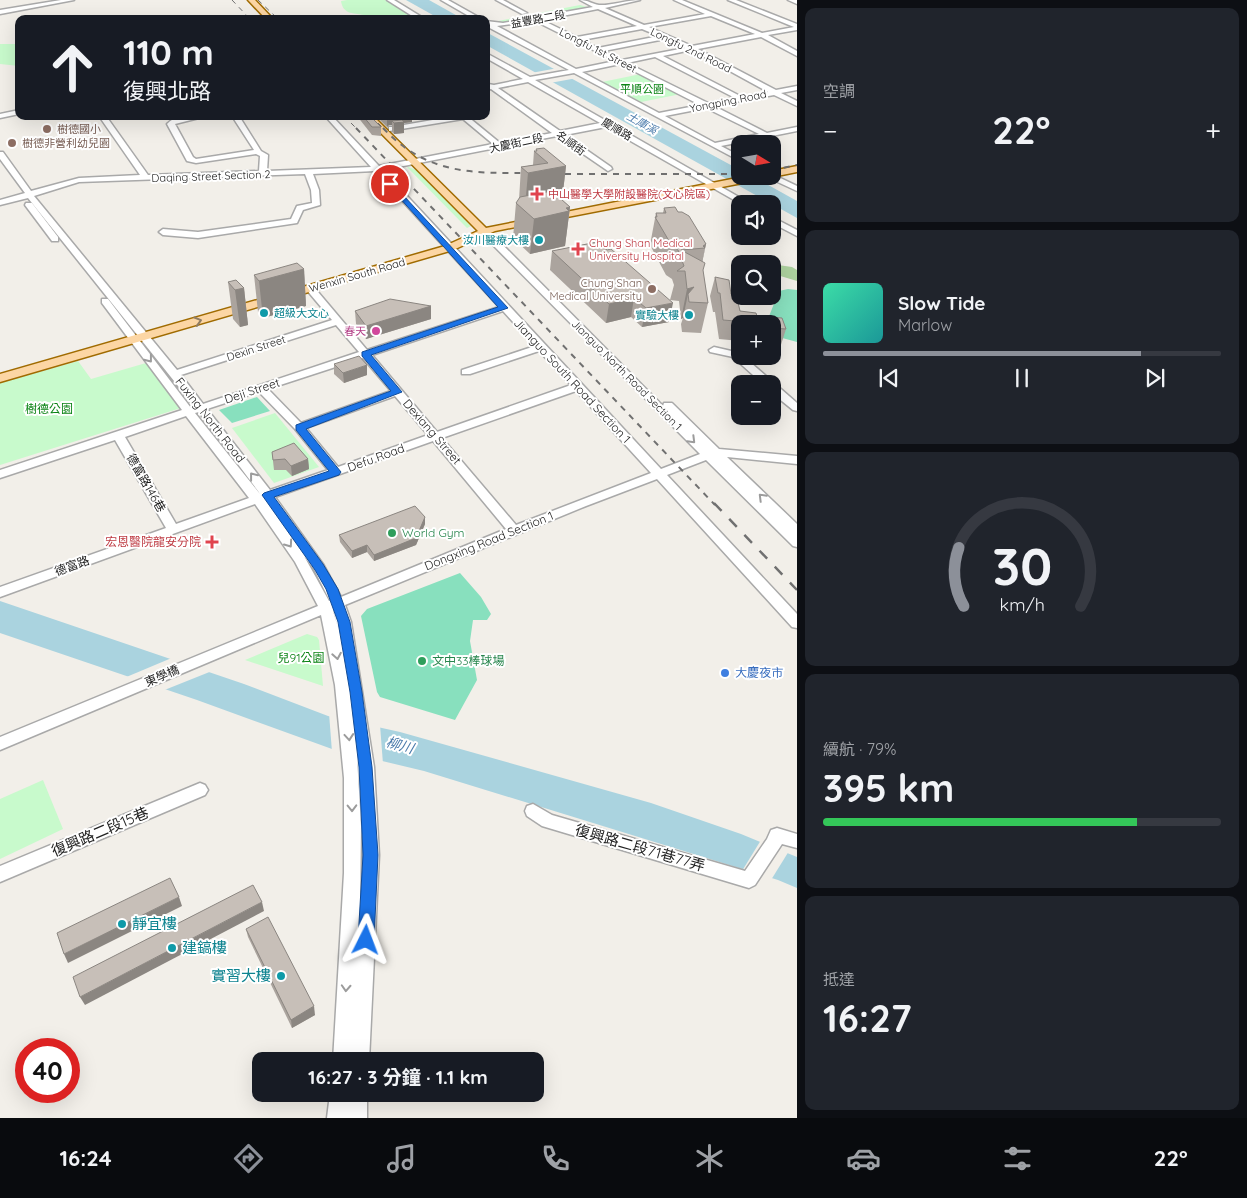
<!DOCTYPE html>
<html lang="zh-TW">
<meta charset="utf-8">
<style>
:root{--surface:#171b24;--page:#20242c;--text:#f1f3f6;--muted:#9ea1a6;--line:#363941;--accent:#8c9099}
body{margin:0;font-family:Quicksand,"Noto Sans TC",sans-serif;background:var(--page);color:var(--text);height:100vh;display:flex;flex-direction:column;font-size:19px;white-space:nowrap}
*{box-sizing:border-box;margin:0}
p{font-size:16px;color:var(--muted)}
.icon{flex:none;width:28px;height:28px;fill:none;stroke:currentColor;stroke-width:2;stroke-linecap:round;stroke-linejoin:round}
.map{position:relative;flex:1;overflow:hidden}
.side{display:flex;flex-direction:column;gap:8px;padding:8px;background:#0d0f14;width:450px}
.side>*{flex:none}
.hud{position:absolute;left:15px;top:15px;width:475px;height:105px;border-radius:10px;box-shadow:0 5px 20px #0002;background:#171b24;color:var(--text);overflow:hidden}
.needle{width:32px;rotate:101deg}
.controls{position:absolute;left:731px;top:135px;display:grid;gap:10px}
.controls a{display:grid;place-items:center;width:50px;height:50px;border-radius:10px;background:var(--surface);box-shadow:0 5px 20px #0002;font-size:25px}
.speed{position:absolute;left:15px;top:1038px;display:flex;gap:10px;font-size:25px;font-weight:700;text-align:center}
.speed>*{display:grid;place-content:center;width:65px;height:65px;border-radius:50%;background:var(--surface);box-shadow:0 5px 20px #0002;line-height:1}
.speed .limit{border:8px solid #d22;background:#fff;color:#111}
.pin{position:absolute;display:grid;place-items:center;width:42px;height:42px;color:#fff;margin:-21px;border:2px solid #fff;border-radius:50%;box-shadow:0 1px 5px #0007}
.me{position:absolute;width:55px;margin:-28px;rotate:3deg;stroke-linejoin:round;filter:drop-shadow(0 0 4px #0008)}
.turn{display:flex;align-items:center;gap:18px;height:105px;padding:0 25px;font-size:22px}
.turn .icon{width:65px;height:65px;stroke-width:2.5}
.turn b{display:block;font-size:35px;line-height:42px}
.big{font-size:38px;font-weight:700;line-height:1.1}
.side .card{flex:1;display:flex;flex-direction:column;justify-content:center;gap:8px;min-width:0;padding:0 18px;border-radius:10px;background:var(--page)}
.side .dial{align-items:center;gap:0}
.dial svg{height:130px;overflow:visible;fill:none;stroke:var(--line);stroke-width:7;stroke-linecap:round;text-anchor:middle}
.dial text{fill:var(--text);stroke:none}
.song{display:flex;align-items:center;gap:15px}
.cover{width:60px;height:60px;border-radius:8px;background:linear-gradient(135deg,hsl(160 70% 55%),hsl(180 70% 35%))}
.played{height:5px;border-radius:2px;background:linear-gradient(90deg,var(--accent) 80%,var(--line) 80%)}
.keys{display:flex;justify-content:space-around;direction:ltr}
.heat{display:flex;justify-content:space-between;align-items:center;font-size:28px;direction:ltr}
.charge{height:8px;border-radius:4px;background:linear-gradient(90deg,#34c759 79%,var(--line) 0)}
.trip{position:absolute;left:252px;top:1052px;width:292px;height:50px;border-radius:10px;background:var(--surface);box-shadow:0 5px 20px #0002;font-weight:700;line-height:50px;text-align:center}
.menu{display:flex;height:80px;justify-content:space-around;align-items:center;background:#090b0e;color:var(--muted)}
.menu .icon{width:35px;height:35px}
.menu .active{color:var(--accent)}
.menu b{font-size:22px;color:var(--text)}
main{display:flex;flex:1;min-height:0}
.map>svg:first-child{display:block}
.forest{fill:#add19e}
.park{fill:#c8facc}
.pitch{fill:#88e0be}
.water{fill:#aad3df}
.pier{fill:#f2efe9}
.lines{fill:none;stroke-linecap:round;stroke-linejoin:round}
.minor-casing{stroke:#a9a9a9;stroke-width:3}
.major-casing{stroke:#a06b00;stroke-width:3}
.minor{fill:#fff;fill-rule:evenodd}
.major{fill:#fcd6a4;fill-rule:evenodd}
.rail-far2{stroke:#707070;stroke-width:1;stroke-dasharray:5 5;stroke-linecap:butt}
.rail-far1{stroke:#707070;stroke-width:2;stroke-dasharray:6 6;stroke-linecap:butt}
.rail{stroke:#707070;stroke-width:2.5;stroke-dasharray:11 11;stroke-linecap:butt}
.wall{fill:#aba49e}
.shaded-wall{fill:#8b8681}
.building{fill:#c7bfb8;stroke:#8b8681}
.oneway{stroke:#8f7c63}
.oneway2{stroke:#9c9c9c}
.route{fill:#1a73e8;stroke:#114b97}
.education-dot{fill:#8d6e63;stroke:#fff;stroke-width:2}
.health-dot{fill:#e0444e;stroke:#fff;stroke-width:2}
.culture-dot{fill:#0f9aa8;stroke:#fff;stroke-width:2}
.hotel-dot{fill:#d1479c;stroke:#fff;stroke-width:2}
.leisure-dot{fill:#2e9e5b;stroke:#fff;stroke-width:2}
.shop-dot{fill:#3f7fe0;stroke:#fff;stroke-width:2}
.labels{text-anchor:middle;stroke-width:4;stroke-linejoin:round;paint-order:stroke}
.far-street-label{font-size:11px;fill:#222;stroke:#fff}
.far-park-label{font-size:11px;fill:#0c8416;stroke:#fff}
.far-water-label{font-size:11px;font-style:italic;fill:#4a7aab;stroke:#fff}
.far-education-label{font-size:11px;fill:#785e54;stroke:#fff;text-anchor:start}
.far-health-label{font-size:11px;fill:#be3a42;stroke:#fff;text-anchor:start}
.far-culture-label{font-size:11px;fill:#0d838f;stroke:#fff;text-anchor:end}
.far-hotel-label{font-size:11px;fill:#b23c85;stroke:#fff;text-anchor:end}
.street-label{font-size:12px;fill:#222;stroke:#fff}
.park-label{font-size:12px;fill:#0c8416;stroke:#fff}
.leisure-label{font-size:12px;fill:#27864d;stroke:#fff;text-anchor:start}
.health-label{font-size:12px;fill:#be3a42;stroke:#fff;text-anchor:end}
.shop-label{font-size:12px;fill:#366cbe;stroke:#fff;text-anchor:start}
.water-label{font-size:14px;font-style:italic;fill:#4a7aab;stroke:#fff}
.near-street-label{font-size:15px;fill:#222;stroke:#fff}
.near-culture-label{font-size:15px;fill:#0d838f;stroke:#fff;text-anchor:start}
</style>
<main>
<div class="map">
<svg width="797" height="1118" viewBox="0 0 797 1118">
<rect width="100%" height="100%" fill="#f2efe9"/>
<polygon class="forest" points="778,265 792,267 797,270 797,281 777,275 773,270"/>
<g class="park">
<path d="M347,0h38l31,18 -51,1 -1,-4c-12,-2 -21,-1 -23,-14z"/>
<polygon points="580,5 587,7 508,23 498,21"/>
<polygon points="0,44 19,44 19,66 0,64"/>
<polygon points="641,74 681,94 641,102 602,82"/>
<polygon points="406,166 419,171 471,226 467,228"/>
<polygon points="78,361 91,379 146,363 181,408 0,465 0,383"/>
<polygon points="275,413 319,467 274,483 232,428"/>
<polygon points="307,634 317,637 319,640 323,686 245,660"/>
<polygon points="43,780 63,829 0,859 0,799"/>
</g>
<g class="pitch">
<polygon points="788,289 797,290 797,342 775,336 772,324 766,324 779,291"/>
<polygon points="257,397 270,411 232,423 219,410"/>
<polygon points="460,573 481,597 491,614 487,620 473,620 470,641 477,680 455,720 380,697 377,692 361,616 367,609"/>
</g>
<g class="water">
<polygon points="406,0 429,0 463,19 440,19"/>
<polygon points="486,32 740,170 740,176 752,176 797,201 797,218 486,45"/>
<polygon points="0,601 244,684 328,716 400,732 651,803 741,834 797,857 797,888 778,880 424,771 332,749 197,700 0,633"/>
</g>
<g class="pier">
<polygon points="558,68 577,78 550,83 531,73"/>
<polygon points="174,657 212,671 162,691 124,678"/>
<polygon points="329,713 380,725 383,764 332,752"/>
<polygon points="761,840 789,851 771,880 742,871"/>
</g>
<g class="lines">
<g class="minor-casing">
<g id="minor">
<polygon points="61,0 74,0 0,14 0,10"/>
<polygon points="387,0 394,0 425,19 417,19"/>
<polygon points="441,0 448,0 482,19 474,19"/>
<polygon points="496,0 503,0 527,13 522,14"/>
<path d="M580,0c8,0 12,4 19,5 10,1 29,-5 41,-5l-35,8 39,17 61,-11 -31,-14h8l80,33 32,-6 -66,-27h8l61,24v6l-29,5 29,16v5l-36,-19 -63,12 78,41 21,-4v4l-16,3 16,8v5l-23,-11 -60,11 53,27 30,-6v4l-76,15 19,10v5l-166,-88 -39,7 216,124h-10l-135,-77 -41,8 46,32 1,2 -4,2 -51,-35 -174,34 278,299 39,-15 -218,-220v-4h6l175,176 1,-3h8l47,46 78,7v8l-70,-7 70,67v23l-4,-1 -87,-86 -39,15 130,139v14l-5,-1 -135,-148 -71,27 -241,99 6,17 23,145 5,88 -10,206h-36l11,-188v-95l-9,-93 -14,-70 -321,135v-13l318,-131 -23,-44 -40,-58 -255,93v-10l166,-59 -51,-88 -115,38v-8l182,-60 -80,-107v-4h6l83,109 3,-2 -166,-208 -28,7v-5l25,-7 -25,-34v-7h3l28,39 48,-13 61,-3 -41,-59h7l42,59 111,-4 1,-15 -4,-2 -60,9 -9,-2 -20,-37c9,-10 28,-8 40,-8l-32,8 18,33 3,2 58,-9 -22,-34h7l22,35 7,4 -1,16 104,-4 -46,-51h7l47,50 114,-22 -30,-25 -74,12v-4h3l64,-11h11l33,27 52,-10 -61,-44 -5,1 2,-6 6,1 29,-6 -37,-21v-5l44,24 39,-7 -83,-44v-5l17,2 90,-16zM598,9l39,17 -60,11 -35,-17zM711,16l44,18 -63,12 -43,-19zM535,21l80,40 -39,8 -79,-43zM642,29l17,7 -61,12 -16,-8zM665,39l20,9 -63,12 -18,-9zM691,50l4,2 73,40 -26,5 -79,-41zM655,57l80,41 -27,5 -81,-40zM620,64l80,41 -41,8 -77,-41zM528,82l72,41 -40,8 -62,-43zM706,108l53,26 -44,9 -50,-27zM375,171l124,136 -132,43 -54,-64 -3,-1 -5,3 27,32 -155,50 -143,-174 45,-14 226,-8 6,16 1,13 -15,3 -6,13 -93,13 -35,-3 -4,3 4,3 35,3 99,-15 6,-13 17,-5 -1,-15 -6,-16zM503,311l32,35 -73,24v4h8l69,-23 32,34 -134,47 -65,-77zM336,325l23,27 -156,52 -22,-29zM363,358l28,33 -90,32 -33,-34zM576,391l75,82 -135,52 -74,-87zM259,392l36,37 33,41 -58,20 -63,-81zM395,396l33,39 -90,32 -32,-39zM199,412l59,79 2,3 -65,-81zM186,416l63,82 -73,26 -51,-87zM433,441l73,88 -165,68 -18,-33 -48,-67zM304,556l10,13 16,32h-1zM333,610l6,21 -6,-20zM357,757l1,10 5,88 -3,54 1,-83z"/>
<polygon points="788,0 797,0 797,4"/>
<polygon points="19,110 19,114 0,118 0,114"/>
<polygon points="772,174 797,186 797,191 769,178 768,176 772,176"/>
<polygon points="26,203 32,203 58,237 58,241 52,241 25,205"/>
<polygon points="772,217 797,230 797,236 772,223"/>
<polygon points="714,347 740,353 740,356 743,356 797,403 797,411 793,410 772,393 772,384 763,384 733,357 710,352 709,350"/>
<polygon points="200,783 205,785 208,790 205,795 0,882 0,866"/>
<polygon points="533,804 552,815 745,871 767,839 771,830 777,828 797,834 797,848 782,844 755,885 749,888 542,826 527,816 525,811 527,806"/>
<polygon points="330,1094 367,1094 367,1118 347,1118 348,1096 347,1118 327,1118"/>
</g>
</g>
<g class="major-casing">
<g id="major">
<polygon points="248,0 255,0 273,19 266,19"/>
<polygon points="364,116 373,116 486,228 747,176 768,176 763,179 495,231 453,250 0,382 0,374 445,246 478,231"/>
<polygon points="797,166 797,172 772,177 770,176 772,176 772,171"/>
</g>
</g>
<use href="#minor" class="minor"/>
<use href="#major" class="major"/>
<g class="rail-far2">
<polyline points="232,0 250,19"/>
<polyline points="258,0 278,19"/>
<polyline points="344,116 357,129"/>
<polyline points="371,116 384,129"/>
</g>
<g class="rail-far1">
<polyline points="356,128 715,505"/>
<path d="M383,128c45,48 91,45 152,45"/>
<polyline points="772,170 797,165"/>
<polyline points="553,174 740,174"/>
</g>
<polyline class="rail" points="714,503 797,590"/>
</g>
<g class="wall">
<polygon points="357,116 370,116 381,127 381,136 372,135"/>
<polygon points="376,116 412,116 412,122 404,123 404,133 394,134 392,132 392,125 389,125 387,127"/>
<polygon points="536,149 566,166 562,200 570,207 565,246 530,254 513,238 516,203 519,200 521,167 533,165 534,151 536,151"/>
<polygon points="664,208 678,212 706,244 702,261 703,272 708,303 701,333 682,332 681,324 683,318 681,319 679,301 670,300 674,285 672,279 666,275 650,245 656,213 663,213"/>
<polygon points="597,242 669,322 642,327 631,317 606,323 550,270 552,251"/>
<polygon points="304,269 306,306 263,318 258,312 254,275"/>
<polygon points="715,277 731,294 740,311 757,316 786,329 780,348 772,347 772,324 740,324 740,341 719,339 715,312 713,312 710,296"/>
<polygon points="228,282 244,288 248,325 240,327 233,319"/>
<polygon points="431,306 431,319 366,339 356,324 355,311"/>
<polygon points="334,364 367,375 344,383 334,374"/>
<polygon points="272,452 308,459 309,469 292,476 286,470 274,470"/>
<polygon points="425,517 425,524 416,545 374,561 367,552 352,558 340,542 339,535"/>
<polygon points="246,929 315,1015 292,1028 248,937"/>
</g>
<g class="shaded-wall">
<polygon points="388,116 412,116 412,122 404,123 404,133 394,134 394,123 392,121 392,125 389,125 387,127 387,117"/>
<polygon points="566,166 562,200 525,207 528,173"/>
<polygon points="570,207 565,246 530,254 534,219"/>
<polygon points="706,244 700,273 699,273 705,248 703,246"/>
<polygon points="304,269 306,306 263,318 259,281"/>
<polygon points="694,287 688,294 683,318 681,319 687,289"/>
<polygon points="244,288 248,325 240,327 235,290"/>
<polygon points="634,298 631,317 606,323 609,304"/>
<polygon points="673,303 669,322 642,327 646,308"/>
<polygon points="431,306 431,319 366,339 366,326"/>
<polygon points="367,365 367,375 344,383 343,373"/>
<polygon points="308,459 309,469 292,476 291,466"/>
<polygon points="425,517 425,524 416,545 374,561 374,555"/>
<polygon points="367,545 367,552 352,558 352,551"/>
<polygon points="179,897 182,906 68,963 64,954"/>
<polygon points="262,902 264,911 85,1005 80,997"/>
<polygon points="314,1006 315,1015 292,1028 291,1020"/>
</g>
<g class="building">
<polygon points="363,116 370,116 381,127 372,127"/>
<polygon points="402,120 404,122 394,123 392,121"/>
<polygon points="544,148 566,166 528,173 521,167 548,163 534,151 537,151 536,149"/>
<polygon points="552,191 570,207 566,208 569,211 534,219 516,203 520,197"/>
<polygon points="675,207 678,212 682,212 689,216 706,244 703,246 705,248 681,250 705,263 703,270 708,303 689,302 688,294 694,287 687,289 685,271 677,271 684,266 678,250 672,246 655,217 657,217 656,213 666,213 664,208"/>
<polygon points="597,242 607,250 611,249 673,303 646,308 634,298 609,304 552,251"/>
<polygon points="297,263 304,269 259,281 254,275"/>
<polygon points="715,277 729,280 731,294 736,294 740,311 756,313 757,316 782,318 786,329 772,328 772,324 748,324 748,322 723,320 720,293 718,293"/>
<polygon points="236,280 244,288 235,290 228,282"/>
<polygon points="390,299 431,306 366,326 355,311"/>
<polygon points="359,356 367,365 343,373 334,364"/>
<polygon points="294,443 308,459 291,466 285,459 273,460 272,452"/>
<polygon points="415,506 425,517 416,538 374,555 367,545 352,551 339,535"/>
<polygon points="170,878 179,897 64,954 57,933"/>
<polygon points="253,885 262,902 80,997 73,977"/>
<polygon points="268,917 314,1006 291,1020 246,929"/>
</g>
<defs><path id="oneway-chevron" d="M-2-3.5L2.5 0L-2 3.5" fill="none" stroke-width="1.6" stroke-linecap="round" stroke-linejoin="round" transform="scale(1.25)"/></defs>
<use class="oneway" href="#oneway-chevron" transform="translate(198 321) rotate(-17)"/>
<g class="oneway2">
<use href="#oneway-chevron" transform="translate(149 359) rotate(52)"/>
<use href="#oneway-chevron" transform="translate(692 440) rotate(45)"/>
<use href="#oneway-chevron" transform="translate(253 476) rotate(-128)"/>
<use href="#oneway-chevron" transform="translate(762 497) rotate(-135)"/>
<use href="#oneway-chevron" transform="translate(289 544) rotate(55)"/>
<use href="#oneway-chevron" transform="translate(337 656) rotate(80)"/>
<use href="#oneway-chevron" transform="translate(349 737) rotate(85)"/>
<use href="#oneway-chevron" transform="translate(352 808) rotate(89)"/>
<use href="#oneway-chevron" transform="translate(346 988) rotate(93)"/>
</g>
<polygon class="route" points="390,181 508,308 371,355 402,392 306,429 341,472 339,475 274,497 323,564 338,589 350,622 362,692 372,767 378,855 374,940 372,945 366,948 361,945 358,940 363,855 359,767 350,692 338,622 326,589 315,570 262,495 264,493 329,471 296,430 296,425 391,391 362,356 362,352 498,307 388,185 387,184"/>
<g class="education-dot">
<circle cx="47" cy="129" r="5"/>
<circle cx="12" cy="143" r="5"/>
<circle cx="652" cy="289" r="5"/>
</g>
<g class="health-dot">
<path d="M534.5 186.5h5v5h5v5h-5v5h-5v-5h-5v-5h5z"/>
<path d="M575.5 241.5h5v5h5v5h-5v5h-5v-5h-5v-5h5z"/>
<path d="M209.5 534.5h5v5h5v5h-5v5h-5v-5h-5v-5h5z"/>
</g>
<g class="culture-dot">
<circle cx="539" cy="240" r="5"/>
<circle cx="264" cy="313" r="5"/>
<circle cx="689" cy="315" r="5"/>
<circle cx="122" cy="924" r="5"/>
<circle cx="172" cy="948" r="5"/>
<circle cx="281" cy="976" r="5"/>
</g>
<circle class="hotel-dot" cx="376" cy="331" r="5"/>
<g class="leisure-dot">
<circle cx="392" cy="533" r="5"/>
<circle cx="422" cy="661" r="5"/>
</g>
<circle class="shop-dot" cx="725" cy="673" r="5"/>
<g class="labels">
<g class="far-street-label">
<text transform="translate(538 19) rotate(-10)" y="4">益豐路二段</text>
<text transform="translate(598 50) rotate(27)" y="4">Longfu 1st Street</text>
<text transform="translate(691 50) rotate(26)" y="4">Longfu 2nd Road</text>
<text transform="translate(728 101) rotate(-11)" y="4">Yongping Road</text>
<text transform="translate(617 129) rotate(30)" y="4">慶順路</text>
<text transform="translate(516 143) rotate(-12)" y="4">大慶街二段</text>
<text transform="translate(571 143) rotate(36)" y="4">名順街</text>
<text transform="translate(211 176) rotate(-2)" y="4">Daqing Street Section 2</text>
<text transform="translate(357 275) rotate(-16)" y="4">Wenxin South Road</text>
<text transform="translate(256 348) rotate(-18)" y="4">Dexin Street</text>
<text transform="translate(627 375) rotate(45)" y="4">Jianguo North Road Section 1</text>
</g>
<g class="far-park-label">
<text x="642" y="93">平順公園</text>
</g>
<g class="far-water-label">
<text transform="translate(642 123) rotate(29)" y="4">土庫溪</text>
</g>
<g class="far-education-label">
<text x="57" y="133">樹德國小</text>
<text x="22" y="147">樹德非營利幼兒園</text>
<text x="642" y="287" text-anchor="end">Chung Shan<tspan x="642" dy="13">Medical University</tspan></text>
</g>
<g class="far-health-label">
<text x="548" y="198">中山醫學大學附設醫院(文心院區)</text>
<text x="589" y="247">Chung Shan Medical<tspan x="589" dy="13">University Hospital</tspan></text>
</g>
<g class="far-culture-label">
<text x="529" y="244">汝川醫療大樓</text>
<text x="274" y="317" text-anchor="start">超級大文心</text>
<text x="679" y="319">實驗大樓</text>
</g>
<g class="far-hotel-label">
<text x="366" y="335">春天</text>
</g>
<g class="street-label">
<text transform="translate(572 381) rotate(47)" y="4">Jianguo South Road Section 1</text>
<text transform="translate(252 391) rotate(-18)" y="4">Deji Street</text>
<text transform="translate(210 420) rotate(52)" y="4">Fuxing North Road</text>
<text transform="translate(432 432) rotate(49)" y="4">Dexiang Street</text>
<text transform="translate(376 458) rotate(-20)" y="4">Defu Road</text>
<text transform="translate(146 483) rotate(60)" y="4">德富路146巷</text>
<text transform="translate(489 541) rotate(-22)" y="4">Dongxing Road Section 1</text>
<text transform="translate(72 566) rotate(-20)" y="4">德富路</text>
<text transform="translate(162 676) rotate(-23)" y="4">東學橋</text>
</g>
<g class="park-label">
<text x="49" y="413">樹德公園</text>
<text x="301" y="662">兒91公園</text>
</g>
<g class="leisure-label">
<text x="402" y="537">World Gym</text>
<text x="432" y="665">文中33棒球場</text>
</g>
<g class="health-label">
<text x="201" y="546">宏恩醫院龍安分院</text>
</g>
<g class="shop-label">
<text x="735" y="677">大慶夜市</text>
</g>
<g class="water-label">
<text transform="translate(400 745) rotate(16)" y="5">柳川</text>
</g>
<g class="near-street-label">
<text transform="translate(100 832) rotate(-23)" y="5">復興路二段15巷</text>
<text transform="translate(640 848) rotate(16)" y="5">復興路二段71巷77弄</text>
</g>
<g class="near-culture-label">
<text x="132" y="929">靜宜樓</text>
<text x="182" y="953">建鎬樓</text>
<text x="271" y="981" text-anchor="end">實習大樓</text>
</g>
</g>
</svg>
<div class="controls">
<a><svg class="needle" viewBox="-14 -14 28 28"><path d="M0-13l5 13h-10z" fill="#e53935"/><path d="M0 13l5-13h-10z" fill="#9ea1a6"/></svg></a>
<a><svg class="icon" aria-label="sound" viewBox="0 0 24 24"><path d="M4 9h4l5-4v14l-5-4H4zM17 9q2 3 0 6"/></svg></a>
<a><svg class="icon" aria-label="search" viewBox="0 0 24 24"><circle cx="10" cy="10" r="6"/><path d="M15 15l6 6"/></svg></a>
<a>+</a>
<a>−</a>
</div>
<div class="speed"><div class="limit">40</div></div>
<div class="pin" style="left:390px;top:184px;background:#d93025"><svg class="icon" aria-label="arrive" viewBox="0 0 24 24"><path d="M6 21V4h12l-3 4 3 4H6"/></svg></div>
<svg class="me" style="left:366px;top:940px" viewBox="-20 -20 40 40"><path d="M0-17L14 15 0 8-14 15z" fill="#1a73e8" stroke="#fff" stroke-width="4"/></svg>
<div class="trip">16:27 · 3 分鐘 · 1.1 km</div>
<div class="hud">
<div class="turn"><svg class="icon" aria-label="ahead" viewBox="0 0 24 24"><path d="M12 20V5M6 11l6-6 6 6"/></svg><div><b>110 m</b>復興北路</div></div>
</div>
</div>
<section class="side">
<div class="card"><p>空調</p>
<div class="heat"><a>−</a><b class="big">22°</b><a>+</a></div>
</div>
<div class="card">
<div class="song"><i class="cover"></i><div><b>Slow Tide</b><p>Marlow</p></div></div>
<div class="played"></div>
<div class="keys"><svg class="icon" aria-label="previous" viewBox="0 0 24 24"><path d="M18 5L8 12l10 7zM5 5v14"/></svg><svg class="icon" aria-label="pause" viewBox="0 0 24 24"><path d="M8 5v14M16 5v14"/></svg><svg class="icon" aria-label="next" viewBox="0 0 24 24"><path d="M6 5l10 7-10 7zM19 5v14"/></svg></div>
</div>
<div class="card dial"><svg viewBox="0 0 100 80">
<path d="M14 69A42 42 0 1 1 86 69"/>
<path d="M14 69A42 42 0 0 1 11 33" stroke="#8c9099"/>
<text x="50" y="56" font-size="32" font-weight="700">30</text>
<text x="50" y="72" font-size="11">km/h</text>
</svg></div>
<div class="card"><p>續航 · 79%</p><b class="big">395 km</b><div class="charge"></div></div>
<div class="card"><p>抵達</p><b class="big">16:27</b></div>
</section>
</main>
<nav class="menu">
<b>16:24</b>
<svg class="icon active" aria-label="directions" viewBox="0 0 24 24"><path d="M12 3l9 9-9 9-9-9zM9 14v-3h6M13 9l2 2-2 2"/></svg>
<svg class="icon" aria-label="music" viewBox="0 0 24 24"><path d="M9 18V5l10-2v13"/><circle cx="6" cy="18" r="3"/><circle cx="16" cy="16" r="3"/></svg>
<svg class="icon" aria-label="phone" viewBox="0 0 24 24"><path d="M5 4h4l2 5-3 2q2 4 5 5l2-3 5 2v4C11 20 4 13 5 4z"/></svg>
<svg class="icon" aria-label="climate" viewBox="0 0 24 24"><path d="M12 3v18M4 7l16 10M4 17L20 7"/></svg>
<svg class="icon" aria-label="car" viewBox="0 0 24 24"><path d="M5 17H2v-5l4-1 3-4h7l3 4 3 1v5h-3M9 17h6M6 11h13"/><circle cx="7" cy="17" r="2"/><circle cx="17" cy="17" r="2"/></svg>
<svg class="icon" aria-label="filters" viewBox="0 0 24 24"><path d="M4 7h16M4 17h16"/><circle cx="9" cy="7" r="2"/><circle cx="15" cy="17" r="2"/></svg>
<b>22°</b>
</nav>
